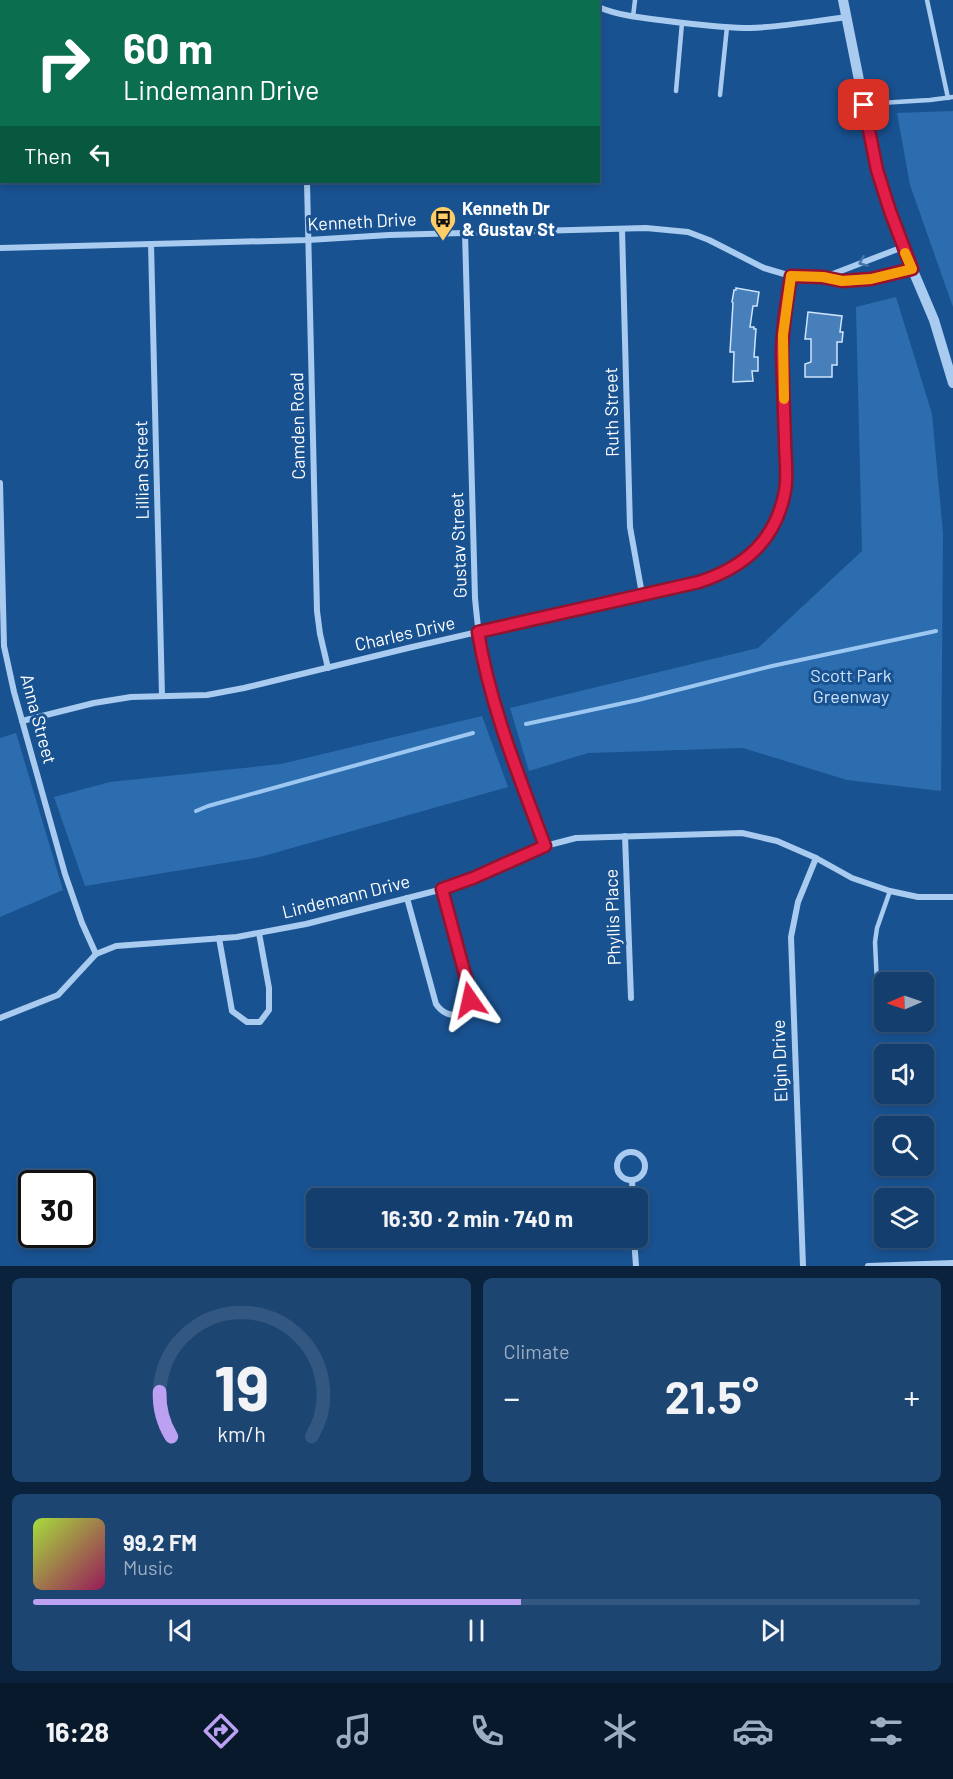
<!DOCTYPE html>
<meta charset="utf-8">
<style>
:root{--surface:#133e6d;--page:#1c4572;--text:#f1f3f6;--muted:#9daec2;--line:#325780;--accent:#bca0f2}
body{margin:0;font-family:Barlow,sans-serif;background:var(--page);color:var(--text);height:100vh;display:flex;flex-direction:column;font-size:22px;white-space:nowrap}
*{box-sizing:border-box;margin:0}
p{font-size:20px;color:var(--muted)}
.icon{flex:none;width:33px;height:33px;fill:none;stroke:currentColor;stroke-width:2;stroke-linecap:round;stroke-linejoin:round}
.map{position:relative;height:1266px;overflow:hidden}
.panel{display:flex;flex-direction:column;gap:12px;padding:12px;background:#0a223c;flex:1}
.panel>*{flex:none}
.guide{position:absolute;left:0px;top:0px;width:600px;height:183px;box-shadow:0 3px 9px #0003,0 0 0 2px var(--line);background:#0b6e4f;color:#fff;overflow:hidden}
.needle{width:39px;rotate:268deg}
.tools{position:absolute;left:874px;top:972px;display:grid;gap:12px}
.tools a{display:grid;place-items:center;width:60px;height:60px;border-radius:9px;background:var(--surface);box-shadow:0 3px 9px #0003,0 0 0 2px var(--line);font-size:30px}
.speed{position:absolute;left:18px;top:1170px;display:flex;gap:12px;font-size:30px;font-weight:700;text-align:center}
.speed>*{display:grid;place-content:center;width:78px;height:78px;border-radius:50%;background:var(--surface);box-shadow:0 3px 9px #0003,0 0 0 2px var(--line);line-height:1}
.speed .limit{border:3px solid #111;border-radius:9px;background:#fff;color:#111}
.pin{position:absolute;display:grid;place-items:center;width:51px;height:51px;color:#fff;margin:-26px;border-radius:12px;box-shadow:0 3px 9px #0006}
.me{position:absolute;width:66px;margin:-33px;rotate:349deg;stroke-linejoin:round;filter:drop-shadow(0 0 4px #0008)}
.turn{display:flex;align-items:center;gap:21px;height:126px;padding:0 24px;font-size:27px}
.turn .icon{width:78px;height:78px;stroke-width:2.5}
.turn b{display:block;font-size:42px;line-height:51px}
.then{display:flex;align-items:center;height:57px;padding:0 24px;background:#0003;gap:12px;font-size:22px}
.big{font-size:45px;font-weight:700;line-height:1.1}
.panel .widget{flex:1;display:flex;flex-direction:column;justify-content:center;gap:9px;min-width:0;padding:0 21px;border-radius:9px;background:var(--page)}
.panel .dial{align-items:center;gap:0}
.dial svg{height:156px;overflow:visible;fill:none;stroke:var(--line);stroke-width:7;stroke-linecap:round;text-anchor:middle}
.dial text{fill:var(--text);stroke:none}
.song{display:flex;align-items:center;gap:18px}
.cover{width:72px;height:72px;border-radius:9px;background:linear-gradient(135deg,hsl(80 70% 55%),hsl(330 70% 35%))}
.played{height:6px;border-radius:3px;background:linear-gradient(90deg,var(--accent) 55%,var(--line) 55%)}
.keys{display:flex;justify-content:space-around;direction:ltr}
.heat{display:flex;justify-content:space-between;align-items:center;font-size:33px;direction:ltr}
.panel .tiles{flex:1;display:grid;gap:12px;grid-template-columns:1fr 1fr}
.widget:last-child{grid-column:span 2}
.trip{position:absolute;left:306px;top:1188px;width:342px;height:60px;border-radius:9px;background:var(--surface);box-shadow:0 3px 9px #0003,0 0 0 2px var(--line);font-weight:700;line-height:60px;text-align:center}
.tab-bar{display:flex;height:96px;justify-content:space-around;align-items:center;background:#08192c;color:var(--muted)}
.tab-bar .icon{width:42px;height:42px}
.tab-bar .selected{color:var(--accent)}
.tab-bar b{font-size:27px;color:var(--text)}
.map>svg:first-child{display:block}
.green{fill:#2c6daf}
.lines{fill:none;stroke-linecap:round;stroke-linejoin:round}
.stream{stroke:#9bc7f1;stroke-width:4}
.building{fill:#467fba;stroke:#cee4fb;stroke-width:1.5}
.service{stroke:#a8cbef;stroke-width:4.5}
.minor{stroke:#a8cbef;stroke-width:6}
.tertiary{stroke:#a8cbef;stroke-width:10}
.oneway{stroke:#4476ad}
.route-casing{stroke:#92132f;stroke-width:15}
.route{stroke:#e11d48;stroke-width:10}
.slow{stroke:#f59e0b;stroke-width:10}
.labels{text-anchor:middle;stroke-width:6;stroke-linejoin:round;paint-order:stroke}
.poi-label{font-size:18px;font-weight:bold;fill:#fff;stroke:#195291;text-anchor:start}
.street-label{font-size:18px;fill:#fff;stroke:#195291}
.park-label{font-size:18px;fill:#cee4fb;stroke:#195291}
</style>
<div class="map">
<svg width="953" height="1266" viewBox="0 0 953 1266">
<rect width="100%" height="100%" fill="#195291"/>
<g class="green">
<polygon points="953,111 953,307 910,185 897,113"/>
<polygon points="896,297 932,414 943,533 941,791 847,780 743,748 588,753 529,771 510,708 758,648 862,551 856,307"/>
<polygon points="482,716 508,787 260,857 85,886 54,797 110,782 281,764"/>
<polygon points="16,733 63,890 0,917 0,738"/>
</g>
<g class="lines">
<g class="stream">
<polyline points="526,724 638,700 772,666 936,631"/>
<polyline points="196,811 208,806 473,733"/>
</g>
</g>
<g class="building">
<polygon points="736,288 759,292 757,306 753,306 750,327 754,327 754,329 756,329 754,357 758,357 758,371 752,371 753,381 733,382 734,352 730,352 733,303 732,302 734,290 736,290"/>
<polygon points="808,312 842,316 840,332 843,332 842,342 837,342 837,365 832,365 832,377 805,377 805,364 811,362 811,339 805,339"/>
</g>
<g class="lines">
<g class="service">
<polyline points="927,0 948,98"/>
<polyline points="633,17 635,0"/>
<polyline points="676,91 682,23"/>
<polyline points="720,95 727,27"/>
<polyline points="863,104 930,100 953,97"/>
<polyline points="879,1026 875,942 877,928 890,891"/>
</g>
<g class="minor">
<polyline points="308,0 313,1"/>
<polyline points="581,0 585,2"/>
<path d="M598,7c22,9 45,11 69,14 27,3 55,7 83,7 32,-1 65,-7 97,-11"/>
<polyline points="0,85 2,85"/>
<polyline points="307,182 317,611 320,634 328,668"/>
<polyline points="622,229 630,527 642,594"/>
<path d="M465,233l10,365c2,22 4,43 9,64 13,63 39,123 61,184"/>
<polyline points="151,244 162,696"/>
<polyline points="0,248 308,240 389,235 646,228 688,232 709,240 764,268 791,276 823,277 842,281 871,279 912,269"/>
<polyline points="825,277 903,247"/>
<polyline points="0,483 4,646 14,692 65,874 82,923 96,954"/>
<path d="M22,721l72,-18 37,-6 76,-2 37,-7 164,-40 291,-67c46,-14 77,-41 86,-90 3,-18 0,-37 0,-55 -1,-27 -2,-55 -3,-82 0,-27 5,-52 9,-78"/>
<polyline points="625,836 631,998"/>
<path d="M407,898l29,106c13,19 34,11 33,-11l-26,-104"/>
<polyline points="219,938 232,1011 247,1022 260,1022 269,1010 269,988 259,933"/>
<polyline points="0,1018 58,995 96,954 116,946 237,937 306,924 443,889 473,878 545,846 576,838 742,833 777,841 816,858 852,878 890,891 918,897 953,897"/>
<circle cx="631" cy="1166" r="14"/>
<polyline points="632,1181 633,1198"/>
<polyline points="634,1238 636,1266"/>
<polyline points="803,1266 791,937 798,902 816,858"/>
<polyline points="868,1266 953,1263"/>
</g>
<polyline class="tertiary" points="843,0 877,170 903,247 934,320 953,383"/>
</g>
<defs><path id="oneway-chevron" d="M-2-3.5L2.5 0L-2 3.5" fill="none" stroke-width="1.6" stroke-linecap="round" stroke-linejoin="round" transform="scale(1.5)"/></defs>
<use class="oneway" href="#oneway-chevron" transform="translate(863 262) rotate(157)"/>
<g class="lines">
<g class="route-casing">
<path id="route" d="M470,1000v-7l-28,-104 31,-11 72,-32c-26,-70 -55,-140 -67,-214l221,-50c46,-15 77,-42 86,-91 3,-16 0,-34 0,-50 -1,-29 -2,-58 -3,-87 0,-26 5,-52 9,-78l32,1 19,4 29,-2 41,-10 -22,-58 -13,-41 -13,-65"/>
</g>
<use href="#route" class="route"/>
<polyline class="slow" points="784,399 783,335 791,276 823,277 842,281 871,279 912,269 905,253"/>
</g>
<defs>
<g id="bus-pin" transform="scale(1.35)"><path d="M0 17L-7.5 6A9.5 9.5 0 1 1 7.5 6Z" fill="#ffcd66" stroke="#195291"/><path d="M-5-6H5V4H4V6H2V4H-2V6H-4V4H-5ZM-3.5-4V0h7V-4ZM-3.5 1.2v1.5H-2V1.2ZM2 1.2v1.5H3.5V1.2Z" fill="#111"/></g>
</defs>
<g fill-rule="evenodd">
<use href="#bus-pin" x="443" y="219"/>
</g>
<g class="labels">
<g class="poi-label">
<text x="462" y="215">Kenneth Dr<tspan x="462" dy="21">&amp; Gustav St</tspan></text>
</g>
<g class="street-label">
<text transform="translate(362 222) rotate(-3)" y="6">Kenneth Drive</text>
<text transform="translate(612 412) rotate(-91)" y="6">Ruth Street</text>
<text transform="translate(298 426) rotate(-91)" y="6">Camden Road</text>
<text transform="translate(142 470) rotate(-91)" y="6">Lillian Street</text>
<text transform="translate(459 545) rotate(-92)" y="6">Gustav Street</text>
<text transform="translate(405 634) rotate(-13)" y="6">Charles Drive</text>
<text transform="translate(38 719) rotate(75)" y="6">Anna Street</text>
<text transform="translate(346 897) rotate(-14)" y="6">Lindemann Drive</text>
<text transform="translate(613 917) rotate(-92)" y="6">Phyllis Place</text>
<text transform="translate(780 1061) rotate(-92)" y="6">Elgin Drive</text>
</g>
<g class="park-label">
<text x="851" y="682">Scott Park<tspan x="851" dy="21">Greenway</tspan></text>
</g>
</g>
</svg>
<div class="tools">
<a><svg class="needle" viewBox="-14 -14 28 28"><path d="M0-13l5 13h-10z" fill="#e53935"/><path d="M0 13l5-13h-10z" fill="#9daec2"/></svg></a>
<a><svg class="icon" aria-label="sound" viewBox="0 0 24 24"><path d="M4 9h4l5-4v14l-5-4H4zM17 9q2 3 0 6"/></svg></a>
<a><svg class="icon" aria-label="search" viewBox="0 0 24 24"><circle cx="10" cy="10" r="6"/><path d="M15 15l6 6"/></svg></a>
<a><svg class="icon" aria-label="layers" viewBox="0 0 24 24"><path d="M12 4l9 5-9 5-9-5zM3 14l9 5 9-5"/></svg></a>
</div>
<div class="speed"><div class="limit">30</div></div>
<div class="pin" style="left:864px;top:105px;background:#d93025"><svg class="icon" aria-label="arrive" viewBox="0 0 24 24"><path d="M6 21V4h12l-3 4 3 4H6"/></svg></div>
<svg class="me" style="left:470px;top:1000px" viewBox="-20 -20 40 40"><path d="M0-17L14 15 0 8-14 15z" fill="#e11d48" stroke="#fff" stroke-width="4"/></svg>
<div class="trip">16:30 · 2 min · 740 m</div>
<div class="guide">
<div class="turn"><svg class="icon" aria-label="right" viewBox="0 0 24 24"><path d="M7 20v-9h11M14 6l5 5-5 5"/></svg><div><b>60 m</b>Lindemann Drive</div></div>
<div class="then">Then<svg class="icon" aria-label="left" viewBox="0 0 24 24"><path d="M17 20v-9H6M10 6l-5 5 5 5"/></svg></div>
</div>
</div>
<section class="panel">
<div class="tiles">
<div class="widget dial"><svg viewBox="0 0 100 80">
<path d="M14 69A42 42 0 1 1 86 69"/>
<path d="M14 69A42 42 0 0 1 8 46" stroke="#bca0f2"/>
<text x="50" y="56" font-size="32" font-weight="700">19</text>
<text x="50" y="72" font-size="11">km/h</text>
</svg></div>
<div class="widget"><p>Climate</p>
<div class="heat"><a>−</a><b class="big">21.5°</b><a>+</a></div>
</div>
<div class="widget">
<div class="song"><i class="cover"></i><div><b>99.2 FM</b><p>Music</p></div></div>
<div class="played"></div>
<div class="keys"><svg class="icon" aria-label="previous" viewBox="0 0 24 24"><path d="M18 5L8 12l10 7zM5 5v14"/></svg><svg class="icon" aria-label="pause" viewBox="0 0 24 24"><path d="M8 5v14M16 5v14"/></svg><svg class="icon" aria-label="next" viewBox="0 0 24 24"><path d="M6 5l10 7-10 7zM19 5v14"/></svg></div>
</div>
</div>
</section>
<nav class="tab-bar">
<b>16:28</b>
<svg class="icon selected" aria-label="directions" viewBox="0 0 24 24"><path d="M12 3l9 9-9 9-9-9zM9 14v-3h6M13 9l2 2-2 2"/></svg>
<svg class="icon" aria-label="music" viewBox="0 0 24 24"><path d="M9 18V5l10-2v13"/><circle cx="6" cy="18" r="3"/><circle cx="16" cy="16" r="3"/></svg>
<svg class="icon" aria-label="phone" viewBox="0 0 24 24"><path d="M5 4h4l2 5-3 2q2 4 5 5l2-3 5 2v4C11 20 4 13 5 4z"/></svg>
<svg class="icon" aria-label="climate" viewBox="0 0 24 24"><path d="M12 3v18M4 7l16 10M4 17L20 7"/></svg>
<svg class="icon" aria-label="car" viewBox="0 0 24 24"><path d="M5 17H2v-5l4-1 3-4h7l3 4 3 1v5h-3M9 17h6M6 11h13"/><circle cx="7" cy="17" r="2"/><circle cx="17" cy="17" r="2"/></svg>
<svg class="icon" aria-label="filters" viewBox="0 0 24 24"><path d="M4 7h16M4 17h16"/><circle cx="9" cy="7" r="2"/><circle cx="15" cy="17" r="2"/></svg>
</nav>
